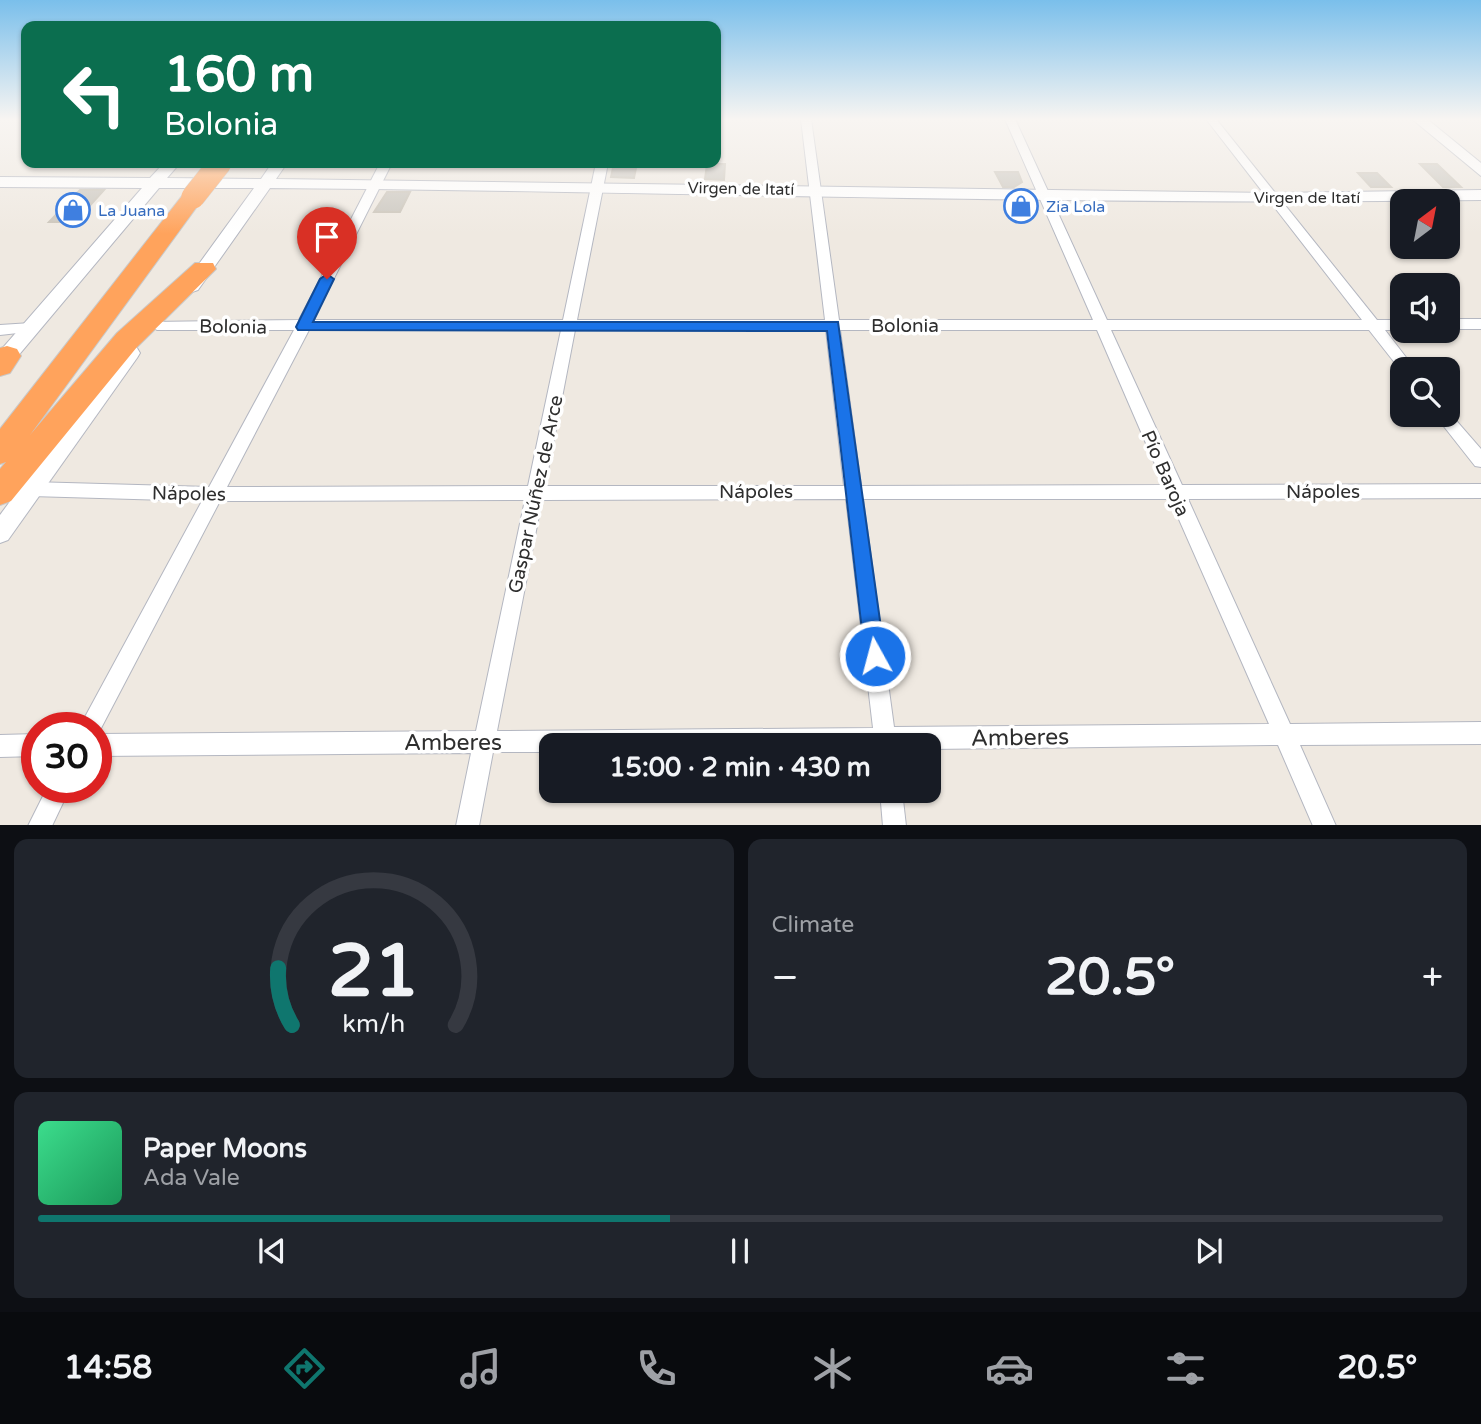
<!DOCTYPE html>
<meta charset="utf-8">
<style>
:root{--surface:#171b24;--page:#20242c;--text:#f1f3f6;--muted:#9ea1a6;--line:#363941;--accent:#0f766e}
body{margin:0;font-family:"Varela Round",sans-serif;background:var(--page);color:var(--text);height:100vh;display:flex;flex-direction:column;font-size:26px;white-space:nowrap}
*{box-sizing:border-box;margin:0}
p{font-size:23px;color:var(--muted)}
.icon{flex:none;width:38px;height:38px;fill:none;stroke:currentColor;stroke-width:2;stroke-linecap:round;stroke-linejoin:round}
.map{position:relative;height:825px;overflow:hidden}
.details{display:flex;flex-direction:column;gap:14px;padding:14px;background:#0d0f14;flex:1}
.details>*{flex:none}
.top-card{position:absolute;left:21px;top:21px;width:700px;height:147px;border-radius:14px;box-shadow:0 2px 5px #0004;background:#0b6e4f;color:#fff;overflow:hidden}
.needle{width:46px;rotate:32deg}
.buttons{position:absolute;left:1390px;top:189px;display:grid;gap:14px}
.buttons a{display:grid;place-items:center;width:70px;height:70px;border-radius:14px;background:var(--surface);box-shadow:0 2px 5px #0004;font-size:35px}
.speed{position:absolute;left:21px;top:712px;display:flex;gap:14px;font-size:35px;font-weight:700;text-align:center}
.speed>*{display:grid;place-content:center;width:91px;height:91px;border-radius:50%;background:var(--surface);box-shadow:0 2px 5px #0004;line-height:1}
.speed .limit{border:10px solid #d22;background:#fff;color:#111}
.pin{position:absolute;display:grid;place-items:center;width:60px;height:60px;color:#fff;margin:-72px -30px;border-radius:50% 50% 50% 0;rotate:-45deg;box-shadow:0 0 7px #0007}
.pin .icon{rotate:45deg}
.me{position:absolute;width:77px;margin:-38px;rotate:353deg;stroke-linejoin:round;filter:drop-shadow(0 0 5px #0008)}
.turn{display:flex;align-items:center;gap:24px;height:147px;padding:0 28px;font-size:32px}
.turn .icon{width:91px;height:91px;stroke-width:2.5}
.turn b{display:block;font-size:49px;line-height:60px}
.big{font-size:52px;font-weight:700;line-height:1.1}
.details .card{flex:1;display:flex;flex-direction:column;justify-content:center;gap:10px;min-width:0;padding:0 24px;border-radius:14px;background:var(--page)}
.details .dial{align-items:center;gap:0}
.dial svg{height:182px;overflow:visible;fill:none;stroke:var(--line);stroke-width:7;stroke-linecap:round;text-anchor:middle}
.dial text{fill:var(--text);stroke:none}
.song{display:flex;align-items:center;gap:21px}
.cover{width:84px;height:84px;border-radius:10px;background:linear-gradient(135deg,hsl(150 70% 55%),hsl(150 70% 35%))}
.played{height:7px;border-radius:4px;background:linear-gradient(90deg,var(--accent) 45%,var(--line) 45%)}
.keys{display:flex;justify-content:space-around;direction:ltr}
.heat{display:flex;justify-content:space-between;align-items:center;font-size:38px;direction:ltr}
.details .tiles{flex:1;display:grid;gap:14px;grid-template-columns:1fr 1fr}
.card:last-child{grid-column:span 2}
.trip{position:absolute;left:539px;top:733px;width:402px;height:70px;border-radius:14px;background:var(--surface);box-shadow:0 2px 5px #0004;font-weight:700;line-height:70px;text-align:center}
.tabs{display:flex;height:112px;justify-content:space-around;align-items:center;background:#090b0e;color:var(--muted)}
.tabs .icon{width:49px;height:49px}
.tabs .active{color:var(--accent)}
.tabs b{font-size:32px;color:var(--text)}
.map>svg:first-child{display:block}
.building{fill:#cbc7bf;stroke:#cbc5ba;stroke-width:2}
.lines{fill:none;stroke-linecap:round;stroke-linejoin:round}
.minor-casing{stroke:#b4b7c1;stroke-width:2}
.tertiary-casing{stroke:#b4b7c1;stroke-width:2}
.motorway-casing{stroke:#c9c9c9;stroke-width:2}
.minor{fill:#fff;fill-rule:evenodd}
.tertiary{fill:#fff;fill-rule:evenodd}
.motorway{fill:#ffa35c;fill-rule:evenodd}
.motorway-bridge-casing{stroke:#c9c9c9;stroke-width:24;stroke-linecap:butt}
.motorway-bridge{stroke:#ffa35c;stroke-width:23}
.route{fill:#1a73e8;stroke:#114b97;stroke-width:2}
.labels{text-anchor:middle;stroke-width:7;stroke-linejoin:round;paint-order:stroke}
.far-street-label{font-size:16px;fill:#2e2e2e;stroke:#fff}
.far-shop-label{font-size:16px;fill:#366cbe;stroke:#fff;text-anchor:start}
.street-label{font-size:19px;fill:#2e2e2e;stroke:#fff}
.near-street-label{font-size:23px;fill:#2e2e2e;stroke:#fff}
</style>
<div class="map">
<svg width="1481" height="826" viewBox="0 0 1481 826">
<rect width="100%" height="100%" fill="#efe9e1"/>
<g class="building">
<polygon points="614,163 637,163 634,178 611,177"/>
<polygon points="707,164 725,164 724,180 705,179"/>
<polygon points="1420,164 1437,164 1461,187 1443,187"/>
<polygon points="995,172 1018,172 1022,182 1014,187 1003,187"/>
<polygon points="1358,173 1377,173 1391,187 1371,187"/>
<polygon points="80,190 104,190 75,222 49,222"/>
<polygon points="387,192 410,192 400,212 374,212"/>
</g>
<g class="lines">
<g class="minor-casing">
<g id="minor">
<path d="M801,119h10l28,201h254l-88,-201h10l92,201h255l-156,-201h10l161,201h25v10h-17l30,39h-13v3l-33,-42h-258l71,155 299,-1v14l-293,1 102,225 191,-2v22l-181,1 36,81h-23l-35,-81 -349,4v-3h-378v6h-58l-14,74h-23l15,-73 -375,3v-28h-17l123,-227 -171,-5 -6,-2 -3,-5 3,-5 6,-2 178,5 85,-157h-137l-7,-5 2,-3 147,-2 81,-157h12l-79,157h250l33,-157h12l-31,157h248zM309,330h252l-33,156 -301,1zM575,330h251l18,156h-299zM840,330h257l67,155 -303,1zM846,499l27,229 -376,3 45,-231zM863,499h307l99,225 -375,3zM525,500l-49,231 -378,3 122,-233z"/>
<rect x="1447" y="319" width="34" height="10"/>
<polygon points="31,323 36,325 38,328 36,331 0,335 0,325"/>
<polygon points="1447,410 1481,449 1481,467 1475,466 1438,419 1436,415 1447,415"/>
<polygon points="37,734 37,756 0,757 0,735"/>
<polygon points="47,788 70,788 52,826 28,826"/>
<polygon points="880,791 902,791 906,826 883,826"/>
</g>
</g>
<g class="tertiary-casing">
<g id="tertiary">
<polygon points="1412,119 1427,119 1481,163 1481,176"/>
<path d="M164,163h16l-13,15 94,1 11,-16h15l-11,16 998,14 207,-3v10c-404,6 -808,-9 -1211,-12l-72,102 -6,2 -9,-6 71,-98h-95l-152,181 -7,2v-20l142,-163 -142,-1v-10l150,1z"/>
<polygon points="130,346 137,348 140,353 137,358 8,540 0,543 0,515 123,348"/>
</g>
</g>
<g class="motorway-casing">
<g id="motorway">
<polygon points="193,190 204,197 30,435 117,333 195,263 213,263 216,269 137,347 11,501 0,505 0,469 6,462 0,464 0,429 185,192"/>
<polygon points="7,346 17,349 21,356 10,373 0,376 0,348"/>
</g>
</g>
<use href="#minor" class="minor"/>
<use href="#tertiary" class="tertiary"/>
<use href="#motorway" class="motorway"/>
<g class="motorway-bridge-casing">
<polyline id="motorway-bridge" points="193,197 220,163"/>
</g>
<use href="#motorway-bridge" class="motorway-bridge"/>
</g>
<linearGradient id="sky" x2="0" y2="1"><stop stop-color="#7abfeb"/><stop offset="0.51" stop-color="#f8f5f2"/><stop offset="1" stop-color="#f8f5f2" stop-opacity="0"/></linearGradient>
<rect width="1481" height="234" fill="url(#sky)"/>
<polygon class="route" points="327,274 334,279 313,322 838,322 885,656 883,663 875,666 868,663 865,656 827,331 298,330 296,327 320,279"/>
<defs>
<g id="shop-ring" transform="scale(1.75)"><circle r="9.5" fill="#fff" stroke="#3f7fe0" stroke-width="1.5"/><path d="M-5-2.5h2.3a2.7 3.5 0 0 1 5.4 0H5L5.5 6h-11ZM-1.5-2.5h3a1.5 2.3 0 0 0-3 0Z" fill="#3f7fe0"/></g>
</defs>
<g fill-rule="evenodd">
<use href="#shop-ring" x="1021" y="206"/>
<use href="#shop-ring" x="73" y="210"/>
</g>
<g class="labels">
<g class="far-street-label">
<text transform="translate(741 188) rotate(1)" y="6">Virgen de Itatí</text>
<text x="1307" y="203">Virgen de Itatí</text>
</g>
<g class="far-shop-label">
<text x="1046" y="212">Zia Lola</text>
<text x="98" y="216">La Juana</text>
</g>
<g class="street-label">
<text x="905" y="332">Bolonia</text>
<text transform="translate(233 326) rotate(1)" y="7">Bolonia</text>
<text transform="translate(1166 473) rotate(66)" y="7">Pío Baroja</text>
<text x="756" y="498">Nápoles</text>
<text x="1323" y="498">Nápoles</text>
<text transform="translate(189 493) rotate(1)" y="7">Nápoles</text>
<text transform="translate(535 494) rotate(-78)" y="7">Gaspar Núñez de Arce</text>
</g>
<g class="near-street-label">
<text transform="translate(1020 737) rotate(-1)" y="8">Amberes</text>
<text x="453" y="750">Amberes</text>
</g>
</g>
</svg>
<div class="buttons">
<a><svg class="needle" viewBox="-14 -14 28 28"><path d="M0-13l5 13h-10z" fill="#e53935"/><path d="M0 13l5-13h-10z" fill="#9ea1a6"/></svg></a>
<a><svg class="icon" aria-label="sound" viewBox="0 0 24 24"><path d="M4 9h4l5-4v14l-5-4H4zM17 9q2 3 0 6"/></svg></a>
<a><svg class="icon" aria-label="search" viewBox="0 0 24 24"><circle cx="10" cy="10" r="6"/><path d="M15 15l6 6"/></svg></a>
</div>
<div class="speed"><div class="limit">30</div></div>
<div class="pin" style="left:327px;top:279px;background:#d93025"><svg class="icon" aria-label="arrive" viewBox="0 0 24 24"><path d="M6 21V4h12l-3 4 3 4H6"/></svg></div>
<svg class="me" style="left:875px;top:656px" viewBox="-20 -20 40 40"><circle r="17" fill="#1a73e8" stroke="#fff" stroke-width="3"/><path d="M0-11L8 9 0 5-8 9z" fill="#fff"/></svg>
<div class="trip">15:00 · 2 min · 430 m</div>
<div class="top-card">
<div class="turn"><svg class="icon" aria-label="left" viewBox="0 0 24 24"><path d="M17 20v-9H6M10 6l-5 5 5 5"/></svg><div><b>160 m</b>Bolonia</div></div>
</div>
</div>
<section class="details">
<div class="tiles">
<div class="card dial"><svg viewBox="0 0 100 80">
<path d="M14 69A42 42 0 1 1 86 69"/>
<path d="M14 69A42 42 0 0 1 8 44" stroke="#0f766e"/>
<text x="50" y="56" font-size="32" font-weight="700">21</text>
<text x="50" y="72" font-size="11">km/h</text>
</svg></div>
<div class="card"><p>Climate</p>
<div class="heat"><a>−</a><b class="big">20.5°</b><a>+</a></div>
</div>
<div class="card">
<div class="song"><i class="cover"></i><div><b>Paper Moons</b><p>Ada Vale</p></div></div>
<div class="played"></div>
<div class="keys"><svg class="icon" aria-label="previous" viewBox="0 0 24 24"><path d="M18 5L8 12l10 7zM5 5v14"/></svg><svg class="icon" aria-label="pause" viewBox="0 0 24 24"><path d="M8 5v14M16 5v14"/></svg><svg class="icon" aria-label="next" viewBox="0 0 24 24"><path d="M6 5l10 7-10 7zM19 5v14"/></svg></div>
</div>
</div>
</section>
<nav class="tabs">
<b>14:58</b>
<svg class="icon active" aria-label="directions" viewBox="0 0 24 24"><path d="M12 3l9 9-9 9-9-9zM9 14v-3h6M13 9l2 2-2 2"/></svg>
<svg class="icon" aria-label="music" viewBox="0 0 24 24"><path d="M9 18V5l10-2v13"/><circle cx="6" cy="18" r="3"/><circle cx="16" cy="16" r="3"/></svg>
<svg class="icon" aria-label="phone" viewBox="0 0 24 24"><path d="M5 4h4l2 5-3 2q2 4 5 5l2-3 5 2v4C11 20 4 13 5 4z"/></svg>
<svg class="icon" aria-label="climate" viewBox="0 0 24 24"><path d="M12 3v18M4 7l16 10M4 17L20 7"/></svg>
<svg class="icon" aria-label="car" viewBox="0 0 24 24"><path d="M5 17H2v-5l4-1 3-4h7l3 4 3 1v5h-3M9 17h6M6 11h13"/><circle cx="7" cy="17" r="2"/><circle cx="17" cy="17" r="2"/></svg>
<svg class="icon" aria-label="filters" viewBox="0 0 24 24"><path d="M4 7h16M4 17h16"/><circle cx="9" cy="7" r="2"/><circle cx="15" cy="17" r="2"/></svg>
<b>20.5°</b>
</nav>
